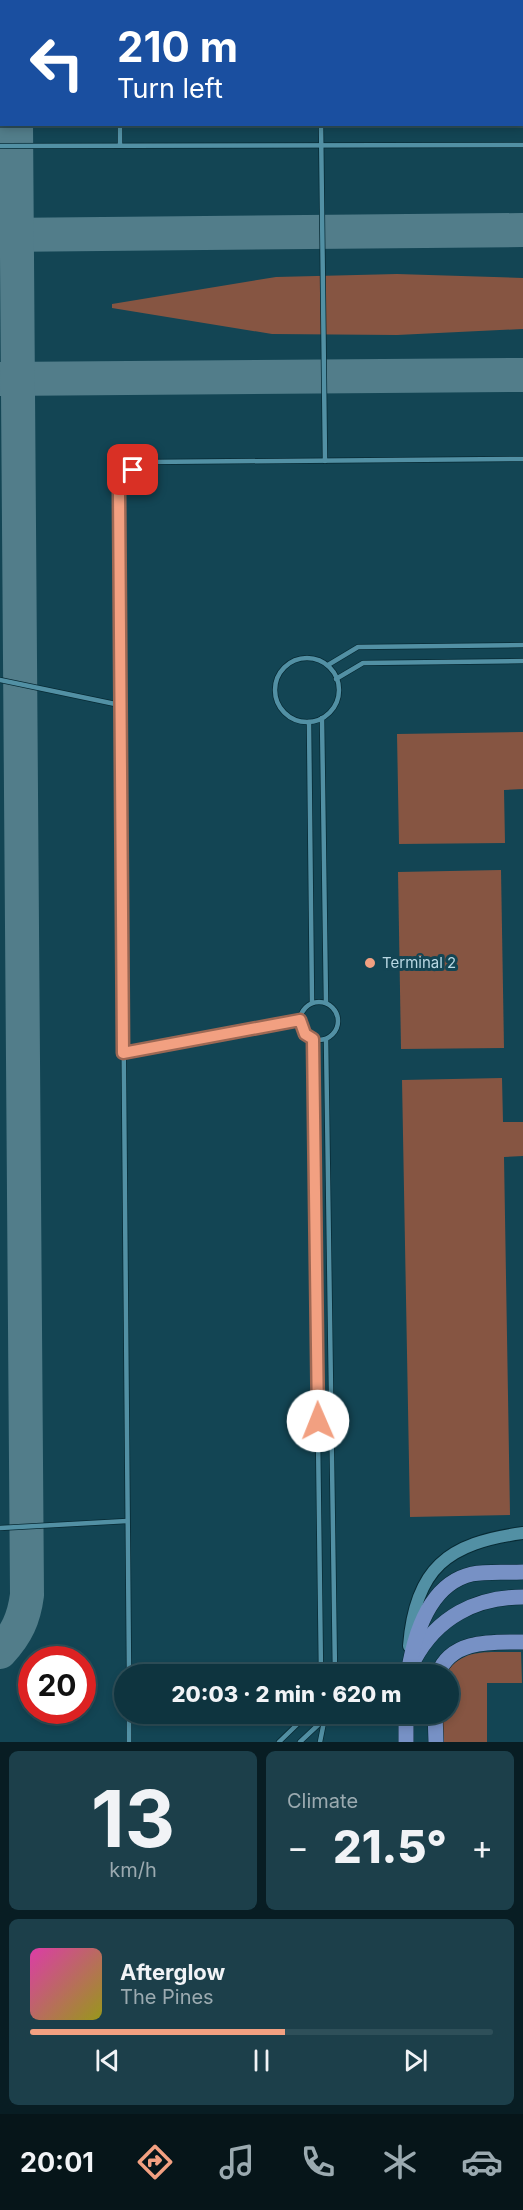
<!DOCTYPE html>
<meta charset="utf-8">
<style>
:root{--surface:#0e343f;--page:#1c3f4a;--text:#f1f3f6;--muted:#9baab0;--line:#2e4f59;--accent:#f2a081}
body{margin:0;font-family:Inter,sans-serif;background:var(--page);color:var(--text);height:100vh;display:flex;flex-direction:column;font-size:22px;white-space:nowrap}
*{box-sizing:border-box;margin:0}
p{font-size:20px;color:var(--muted)}
.icon{flex:none;width:33px;height:33px;fill:none;stroke:currentColor;stroke-width:2;stroke-linecap:round;stroke-linejoin:round}
.map{position:relative;height:1742px;overflow:hidden}
.sheet{display:flex;flex-direction:column;gap:9px;padding:9px;background:#081d23;flex:1}
.sheet>*{flex:none}
.banner{position:absolute;left:0px;top:0px;width:524px;height:126px;box-shadow:0 3px 9px #0003,0 0 0 2px var(--line);background:#1a4fa0;color:#fff;overflow:hidden}
.speed{position:absolute;left:18px;top:1646px;display:flex;gap:12px;font-size:30px;font-weight:700;text-align:center}
.speed>*{display:grid;place-content:center;width:78px;height:78px;border-radius:50%;background:var(--surface);box-shadow:0 3px 9px #0003,0 0 0 2px var(--line);line-height:1}
.speed .limit{border:9px solid #d22;background:#fff;color:#111}
.pin{position:absolute;display:grid;place-items:center;width:51px;height:51px;color:#fff;margin:-26px;border-radius:12px;box-shadow:0 3px 9px #0006}
.me{position:absolute;width:66px;margin:-33px;rotate:359deg;stroke-linejoin:round;filter:drop-shadow(0 0 4px #0008)}
.turn{display:flex;align-items:center;gap:21px;height:126px;padding:0 18px;font-size:27px}
.turn .icon{width:78px;height:78px;stroke-width:2.5}
.turn b{display:block;font-size:42px;line-height:51px}
.big{font-size:45px;font-weight:800;line-height:1.1}
.sheet .widget{flex:1;display:flex;flex-direction:column;justify-content:center;gap:9px;min-width:0;padding:0 21px;border-radius:9px;background:var(--page)}
.sheet .dial{align-items:center;gap:0}
.dial b{font-size:78px;line-height:1}
.song{display:flex;align-items:center;gap:18px}
.cover{width:72px;height:72px;border-radius:9px;background:linear-gradient(135deg,hsl(320 70% 55%),hsl(60 70% 35%))}
.played{height:6px;border-radius:3px;background:linear-gradient(90deg,var(--accent) 55%,var(--line) 55%)}
.keys{display:flex;justify-content:space-around;direction:ltr}
.heat{display:flex;justify-content:space-between;align-items:center;font-size:33px;direction:ltr}
.sheet .tiles{flex:1;display:grid;gap:9px;grid-template-columns:1fr 1fr}
.widget:last-child{grid-column:span 2}
.trip{position:absolute;left:114px;top:1664px;width:345px;height:60px;border-radius:30px;background:var(--surface);box-shadow:0 3px 9px #0003,0 0 0 2px var(--line);font-weight:800;line-height:60px;text-align:center}
.tab-bar{display:flex;height:96px;justify-content:space-around;align-items:center;background:#061519;color:var(--muted)}
.tab-bar .icon{width:42px;height:42px}
.tab-bar .active{color:var(--accent)}
.tab-bar b{font-size:27px;color:var(--text)}
.map>svg:first-child{display:block}
.green{fill:#865542}
.lines{fill:none;stroke-linecap:round;stroke-linejoin:round}
.taxiway{stroke:#527d8a;stroke-width:34}
.service-casing{stroke:#072a34;stroke-width:6}
.secondary-casing{stroke:#072a34;stroke-width:14}
.primary-casing{stroke:#072a34;stroke-width:16}
.service{stroke:#5290a4;stroke-width:4.5}
.secondary{stroke:#5290a4;stroke-width:12}
.primary{stroke:#7791c5;stroke-width:15}
.route-casing{stroke:#9d6854;stroke-width:15}
.route{stroke:#f2a081;stroke-width:10}
.poi-dot{fill:#f2a081;stroke:#134554;stroke-width:2}
.labels{text-anchor:middle;stroke-width:6;stroke-linejoin:round;paint-order:stroke}
.poi-label{font-size:15px;fill:#b9d8e3;stroke:#134554;text-anchor:start}
</style>
<div class="map">
<svg width="523" height="1742" viewBox="0 0 523 1742">
<rect width="100%" height="100%" fill="#134554"/>
<g class="green">
<polygon points="397,274 523,278 523,329 397,335 272,334 112,308 112,304 276,277"/>
<polygon points="523,732 523,789 504,790 505,843 399,844 397,734"/>
<polygon points="501,870 504,1048 401,1049 398,872"/>
<polygon points="502,1078 503,1122 523,1122 523,1156 504,1157 510,1515 410,1517 402,1080"/>
<path d="M521,1652l1,31h-35v59h-47l-1,-29h9v-39h-3c19,-28 45,-21 76,-22z"/>
</g>
<g class="lines">
<g class="taxiway">
<polyline points="15,0 15,2"/>
<polyline points="0,235 523,230"/>
<polyline points="0,379 523,375"/>
<path d="M0,1652c17,-18 24,-34 27,-57l-11,-1471"/>
</g>
<g class="service-casing">
<g id="service">
<polyline points="119,0 119,2"/>
<polyline points="320,0 320,2"/>
<polyline points="120,124 120,145"/>
<polyline points="321,124 325,461"/>
<polyline points="0,146 523,145"/>
<circle cx="307" cy="690" r="32"/>
<polyline points="328,665 358,647 523,645"/>
<polyline points="336,679 363,663 523,661"/>
<polyline points="0,680 120,705"/>
<polyline points="322,718 326,1003"/>
<polyline points="309,722 312,1003"/>
<circle cx="319" cy="1021" r="19"/>
<polyline points="313,1039 321,1674"/>
<polyline points="326,1039 335,1674"/>
<polyline points="123,1053 300,1020"/>
<polyline points="0,1528 127,1521"/>
<polyline points="129,1674 119,492 123,479 146,462 523,459"/>
<polyline points="129,1713 129,1742"/>
<polyline points="279,1742 309,1713"/>
<polyline points="300,1742 318,1725 326,1713"/>
<polyline points="320,1742 325,1717"/>
</g>
</g>
<g class="secondary-casing">
<path id="secondary" d="M409,1646c6,-78 39,-103 114,-113"/>
</g>
<g class="primary-casing">
<g id="primary">
<path d="M414,1660c23,-43 62,-63 109,-63"/>
<path d="M408,1674c6,-38 20,-90 64,-100 16,-3 34,-1 51,-2"/>
<path d="M438,1674c13,-35 54,-32 85,-32"/>
<polyline points="406,1713 406,1742"/>
<polyline points="435,1713 436,1742"/>
</g>
</g>
<use href="#service" class="service"/>
<use href="#secondary" class="secondary"/>
<use href="#primary" class="primary"/>
</g>
<g class="lines">
<g class="route-casing">
<polyline id="route" points="133,470 123,479 119,492 123,1053 300,1020 305,1034 313,1039 318,1421"/>
</g>
<use href="#route" class="route"/>
</g>
<circle class="poi-dot" cx="370" cy="963" r="6"/>
<g class="labels">
<g class="poi-label">
<text x="382" y="968">Terminal 2</text>
</g>
</g>
</svg>
<div class="speed"><div class="limit">20</div></div>
<div class="pin" style="left:133px;top:470px;background:#d93025"><svg class="icon" aria-label="arrive" viewBox="0 0 24 24"><path d="M6 21V4h12l-3 4 3 4H6"/></svg></div>
<svg class="me" style="left:318px;top:1421px" viewBox="-20 -20 40 40"><circle r="19" fill="#fff"/><path d="M0-13L10 11 0 6-10 11z" fill="#f2a081"/></svg>
<div class="trip">20:03 · 2 min · 620 m</div>
<div class="banner">
<div class="turn"><svg class="icon" aria-label="left" viewBox="0 0 24 24"><path d="M17 20v-9H6M10 6l-5 5 5 5"/></svg><div><b>210 m</b>Turn left</div></div>
</div>
</div>
<section class="sheet">
<div class="tiles">
<div class="widget dial"><b>13</b><p>km/h</p></div>
<div class="widget"><p>Climate</p>
<div class="heat"><a>−</a><b class="big">21.5°</b><a>+</a></div>
</div>
<div class="widget">
<div class="song"><i class="cover"></i><div><b>Afterglow</b><p>The Pines</p></div></div>
<div class="played"></div>
<div class="keys"><svg class="icon" aria-label="previous" viewBox="0 0 24 24"><path d="M18 5L8 12l10 7zM5 5v14"/></svg><svg class="icon" aria-label="pause" viewBox="0 0 24 24"><path d="M8 5v14M16 5v14"/></svg><svg class="icon" aria-label="next" viewBox="0 0 24 24"><path d="M6 5l10 7-10 7zM19 5v14"/></svg></div>
</div>
</div>
</section>
<nav class="tab-bar">
<b>20:01</b>
<svg class="icon active" aria-label="directions" viewBox="0 0 24 24"><path d="M12 3l9 9-9 9-9-9zM9 14v-3h6M13 9l2 2-2 2"/></svg>
<svg class="icon" aria-label="music" viewBox="0 0 24 24"><path d="M9 18V5l10-2v13"/><circle cx="6" cy="18" r="3"/><circle cx="16" cy="16" r="3"/></svg>
<svg class="icon" aria-label="phone" viewBox="0 0 24 24"><path d="M5 4h4l2 5-3 2q2 4 5 5l2-3 5 2v4C11 20 4 13 5 4z"/></svg>
<svg class="icon" aria-label="climate" viewBox="0 0 24 24"><path d="M12 3v18M4 7l16 10M4 17L20 7"/></svg>
<svg class="icon" aria-label="car" viewBox="0 0 24 24"><path d="M5 17H2v-5l4-1 3-4h7l3 4 3 1v5h-3M9 17h6M6 11h13"/><circle cx="7" cy="17" r="2"/><circle cx="17" cy="17" r="2"/></svg>
</nav>
